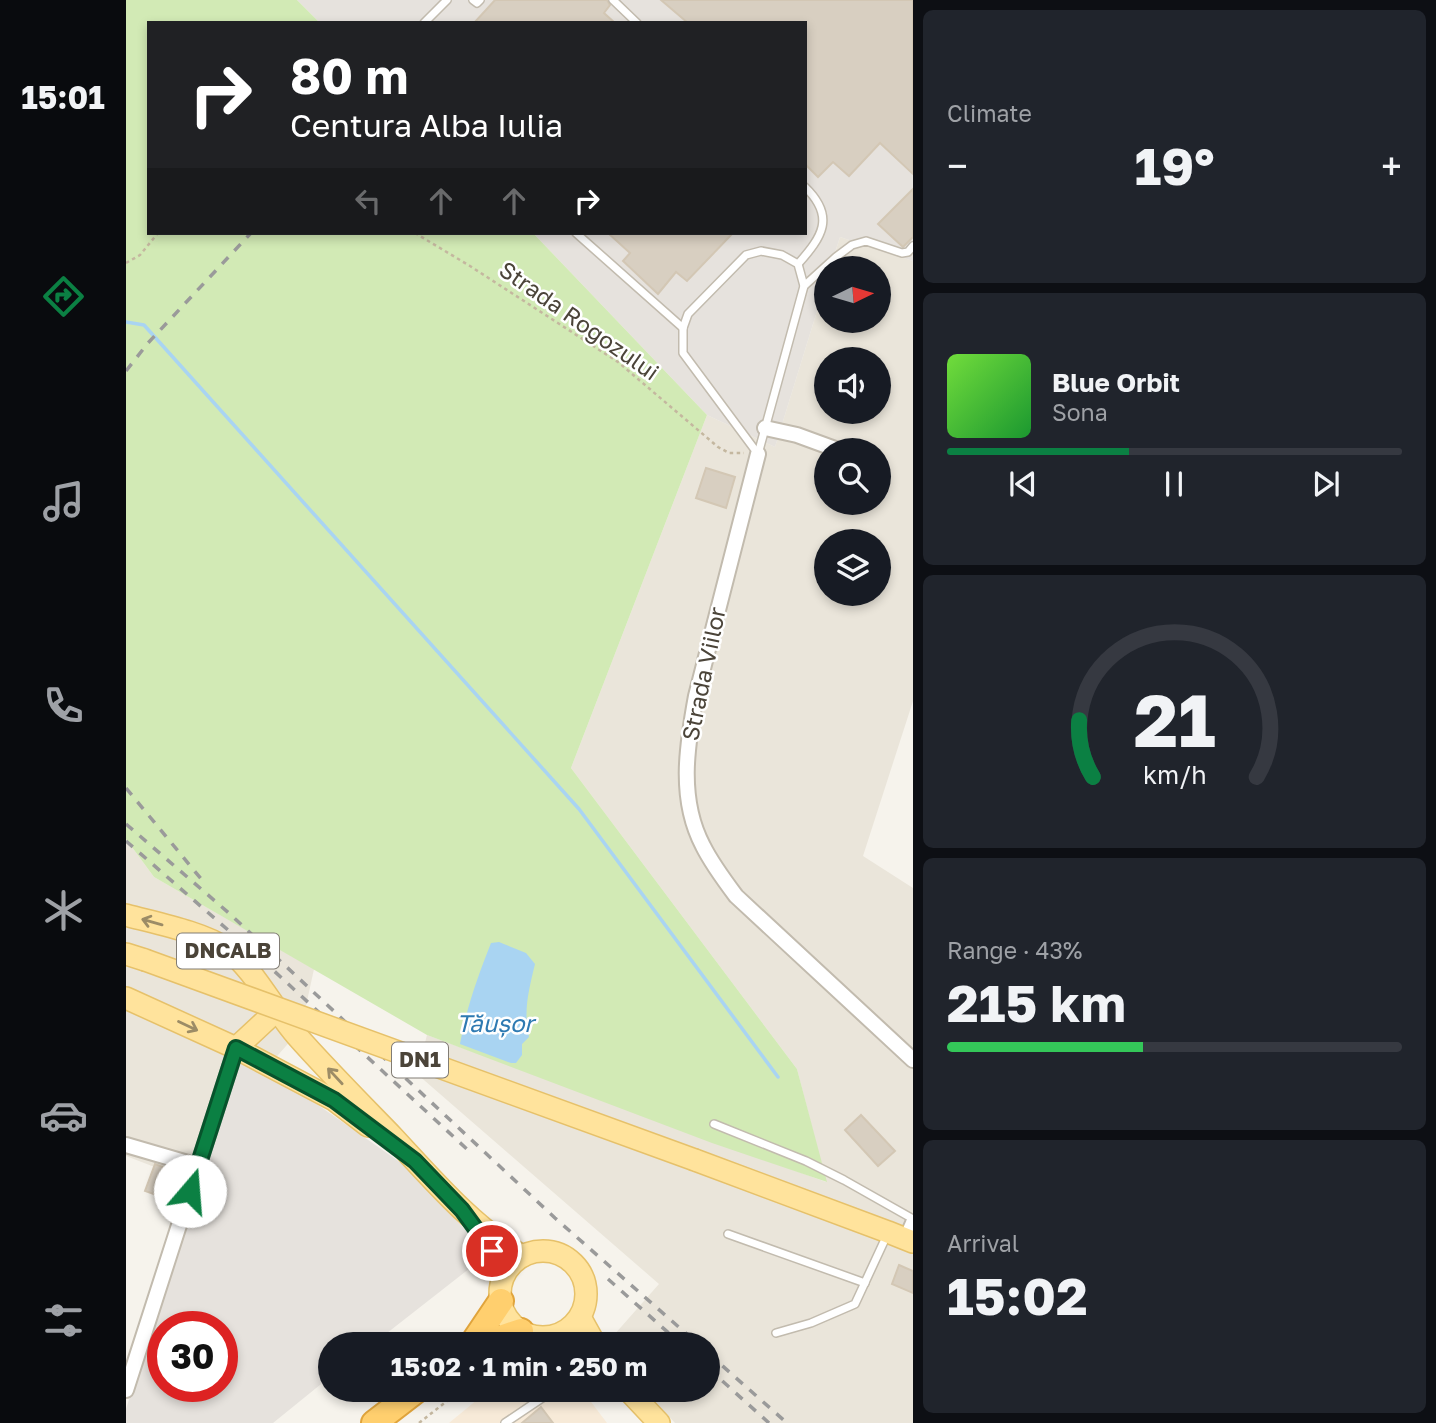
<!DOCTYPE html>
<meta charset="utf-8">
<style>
:root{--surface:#171b24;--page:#20242c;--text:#f1f3f6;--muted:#9ea1a6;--line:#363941;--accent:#0b8043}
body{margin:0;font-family:"Golos Text",sans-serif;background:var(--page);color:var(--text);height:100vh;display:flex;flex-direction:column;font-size:26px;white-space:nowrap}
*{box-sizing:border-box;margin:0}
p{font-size:23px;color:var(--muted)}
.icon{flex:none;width:38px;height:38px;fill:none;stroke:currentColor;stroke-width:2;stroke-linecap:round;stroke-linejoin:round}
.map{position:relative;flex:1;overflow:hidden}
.side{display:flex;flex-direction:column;gap:10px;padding:10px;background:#0d0f14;width:523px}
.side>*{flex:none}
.hud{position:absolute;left:21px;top:21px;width:660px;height:214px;border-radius:0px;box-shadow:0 4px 10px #0003;background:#202124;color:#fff;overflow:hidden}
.needle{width:46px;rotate:85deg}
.controls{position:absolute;left:688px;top:256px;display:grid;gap:14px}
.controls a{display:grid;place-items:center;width:77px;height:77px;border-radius:50%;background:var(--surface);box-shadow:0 4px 10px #0003;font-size:35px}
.speed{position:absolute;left:21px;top:1311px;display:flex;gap:14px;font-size:35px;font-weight:700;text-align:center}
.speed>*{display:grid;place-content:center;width:91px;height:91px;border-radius:50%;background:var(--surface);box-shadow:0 4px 10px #0003;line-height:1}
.speed .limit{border:10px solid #d22;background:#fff;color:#111}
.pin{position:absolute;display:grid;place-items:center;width:60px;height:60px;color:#fff;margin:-30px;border:4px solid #fff;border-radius:50%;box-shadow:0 2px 7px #0007}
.me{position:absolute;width:77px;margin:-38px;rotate:18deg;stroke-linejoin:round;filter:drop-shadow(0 0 5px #0008)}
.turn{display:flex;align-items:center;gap:24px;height:147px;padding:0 28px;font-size:32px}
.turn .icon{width:91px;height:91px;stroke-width:2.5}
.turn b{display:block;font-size:49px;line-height:60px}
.lanes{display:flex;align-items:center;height:66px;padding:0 28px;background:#0003;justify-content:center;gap:35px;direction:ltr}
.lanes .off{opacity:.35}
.big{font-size:52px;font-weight:700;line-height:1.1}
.side .tile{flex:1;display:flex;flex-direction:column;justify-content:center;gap:10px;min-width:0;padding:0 24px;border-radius:10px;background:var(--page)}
.side .dial{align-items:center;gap:0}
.dial svg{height:182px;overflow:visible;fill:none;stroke:var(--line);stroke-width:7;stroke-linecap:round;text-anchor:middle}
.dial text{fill:var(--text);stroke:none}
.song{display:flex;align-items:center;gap:21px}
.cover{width:84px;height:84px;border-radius:10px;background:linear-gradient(135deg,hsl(100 70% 55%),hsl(130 70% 35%))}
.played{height:7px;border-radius:4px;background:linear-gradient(90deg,var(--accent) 40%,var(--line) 40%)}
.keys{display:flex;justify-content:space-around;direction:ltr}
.heat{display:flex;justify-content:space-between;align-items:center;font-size:38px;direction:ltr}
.charge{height:10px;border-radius:5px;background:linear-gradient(90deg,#34c759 43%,var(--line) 0)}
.trip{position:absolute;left:192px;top:1332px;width:402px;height:70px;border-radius:35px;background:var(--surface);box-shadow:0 4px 10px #0003;font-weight:700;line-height:70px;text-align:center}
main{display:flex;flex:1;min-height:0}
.tabs{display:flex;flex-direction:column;width:126px;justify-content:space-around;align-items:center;background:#090b0e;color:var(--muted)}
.tabs .icon{width:49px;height:49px}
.tabs .selected{color:var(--accent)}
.tabs b{font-size:32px;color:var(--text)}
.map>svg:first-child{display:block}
.residential{fill:#eae5da;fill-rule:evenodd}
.commercial{fill:#f7ead8}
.industrial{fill:#e6e2dd;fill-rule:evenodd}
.green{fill:#d2eab5}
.water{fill:#a9d4f2}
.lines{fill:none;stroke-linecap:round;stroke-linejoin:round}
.stream{stroke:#a9d4f2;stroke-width:3.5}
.building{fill:#d8cfc1;stroke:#d3c7b4;stroke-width:2}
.lane-casing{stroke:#c2bbae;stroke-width:10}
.street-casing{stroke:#c2bbae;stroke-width:18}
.primary-casing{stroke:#e6c16a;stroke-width:24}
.highway-casing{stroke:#e0a43c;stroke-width:28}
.path{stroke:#c4b79f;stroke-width:2.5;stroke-dasharray:3.5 3.5;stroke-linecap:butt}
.lane{stroke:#fff;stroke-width:7}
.street{stroke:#fff;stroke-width:14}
.primary{stroke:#ffe39c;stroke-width:21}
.highway{stroke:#ffcf6e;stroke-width:24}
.rail{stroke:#9a9a9a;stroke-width:3.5;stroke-dasharray:9 9;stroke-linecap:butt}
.primary-bridge-casing{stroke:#e6c16a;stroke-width:24;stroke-linecap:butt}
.primary-bridge{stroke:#ffe39c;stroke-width:21}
.oneway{stroke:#9c8c66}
.route-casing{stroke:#07532c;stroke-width:18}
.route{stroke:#0b8043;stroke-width:12}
.labels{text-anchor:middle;stroke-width:5;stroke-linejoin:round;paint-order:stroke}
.shield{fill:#fff;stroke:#817c74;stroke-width:2}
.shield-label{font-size:21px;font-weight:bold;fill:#4b4439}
.street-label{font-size:23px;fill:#4b4439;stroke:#fff}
.water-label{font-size:24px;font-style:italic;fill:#2e7ab2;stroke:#fff}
</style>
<main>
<nav class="tabs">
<b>15:01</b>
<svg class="icon selected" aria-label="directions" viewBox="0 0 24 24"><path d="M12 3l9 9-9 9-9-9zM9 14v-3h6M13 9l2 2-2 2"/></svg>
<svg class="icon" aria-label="music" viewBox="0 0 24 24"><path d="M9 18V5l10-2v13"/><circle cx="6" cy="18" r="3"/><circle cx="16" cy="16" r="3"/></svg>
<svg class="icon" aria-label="phone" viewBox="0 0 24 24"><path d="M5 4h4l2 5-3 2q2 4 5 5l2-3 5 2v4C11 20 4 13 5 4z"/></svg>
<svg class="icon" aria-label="climate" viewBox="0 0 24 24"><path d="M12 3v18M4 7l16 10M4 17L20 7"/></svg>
<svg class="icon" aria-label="car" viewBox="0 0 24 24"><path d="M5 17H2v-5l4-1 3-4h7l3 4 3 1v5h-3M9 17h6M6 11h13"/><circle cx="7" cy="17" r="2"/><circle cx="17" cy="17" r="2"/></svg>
<svg class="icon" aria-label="filters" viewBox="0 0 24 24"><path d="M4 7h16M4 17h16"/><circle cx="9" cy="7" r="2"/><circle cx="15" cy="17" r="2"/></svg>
</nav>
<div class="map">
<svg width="787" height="1423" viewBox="0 0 787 1423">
<rect width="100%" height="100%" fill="#f6f3ec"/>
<g class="residential">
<path d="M714,237l73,24v440l-50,155 50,32v535h-238l-30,-33h64v-46h-103l53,-60 -242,-210 10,-39 399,147 -29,-113 -226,-301 136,-353 68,32 51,-165v38h52v-52h-48zM700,359h52v52h-52zM700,450h52v52h-52zM700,541h52v52h-52z"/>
<polygon points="0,839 28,877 188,969 175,1029 116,1096 83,1188 0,1156"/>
</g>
<polygon class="commercial" points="363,1390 456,1390 481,1423 323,1423"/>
<g class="industrial">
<polygon points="171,0 787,0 787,261 714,237 704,268 700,268 700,282 649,447 581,415 407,233 679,233 679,23 194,23"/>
<path d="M113,1060l69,38 96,67 84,89 -115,90h-42v32l-58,47h-147v-14zM37,1326h59v60h-59z"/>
</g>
<polygon class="green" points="0,0 171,0 194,23 23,23 23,233 407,233 581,415 445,768 671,1069 701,1182 586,1143 301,1035 28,877 0,839"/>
<path class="water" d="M373,942l27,11 9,11c-6,25 -12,47 -6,73l-7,7v11l-6,8h-5l-51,-19c6,-35 18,-68 31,-101z"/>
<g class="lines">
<polyline class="stream" points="0,322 18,325 453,809 652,1077"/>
</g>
<g class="building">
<polygon points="369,0 481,0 484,5 478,13 489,23 348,23"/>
<polygon points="535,0 787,0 787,174 754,143 723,176 707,162 692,177 679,164 679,23 562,23"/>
<polygon points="787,189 787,237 777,247 752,224"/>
<polygon points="482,233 607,233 561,281 550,272 532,294 497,261 504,253"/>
<polygon points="580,468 609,477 600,508 570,498"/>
<polygon points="735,1115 769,1151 752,1166 719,1130"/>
<polygon points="29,1164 45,1170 36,1197 19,1191"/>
<polygon points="773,1265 787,1271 787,1293 766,1284"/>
<polygon points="415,1407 427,1423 396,1423"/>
</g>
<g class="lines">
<g class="lane-casing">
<g id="lane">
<polyline points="347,0 351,3 354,0"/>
<polyline points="487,0 511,23"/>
<polyline points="298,23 321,0"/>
<polyline points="450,233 557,328"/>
<path d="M672,264c24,-27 38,-47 7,-77"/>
<polyline points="632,454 557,353 557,328 562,314 620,255 635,251 656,255 672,264 678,286"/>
<polyline points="632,454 678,286 710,257 726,245 740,241 776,253 782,252 787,246"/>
<polyline points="588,1124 680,1161 718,1180 787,1219"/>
<polyline points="602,1234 739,1283"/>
<polyline points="650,1333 685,1323 729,1304 761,1235"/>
<polyline points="379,1423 428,1390"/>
</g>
</g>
<g class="street-casing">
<g id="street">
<polyline points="639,428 671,435 712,450"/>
<path d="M632,454l-62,242c-9,49 -18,103 7,150 9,18 21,34 33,50l177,164"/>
<polyline points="0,1145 72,1166"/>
<polyline points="780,1239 787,1223"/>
<polyline points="0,1390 110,1048"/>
</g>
</g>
<g class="primary-casing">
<g id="primary">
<path d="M0,915c29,8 76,17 101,34 27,20 47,61 70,87 31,35 64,68 96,101 40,43 79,89 129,119"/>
<polyline points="0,954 19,960"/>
<polyline points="0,998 110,1048 208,1100 242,1126"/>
<polyline points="110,1048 151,1010"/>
<polyline points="569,1160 762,1232 787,1242"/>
<circle cx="417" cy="1294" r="43"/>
<polyline points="454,1317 469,1344"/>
<polyline points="502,1390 533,1423"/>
</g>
</g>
<g class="highway-casing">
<g id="highway">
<polyline points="346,1344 375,1301"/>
<polyline points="357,1344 395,1331"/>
<polyline points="248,1423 291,1390"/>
</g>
</g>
<g class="path">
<polyline points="289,233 344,266 492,362 592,447 603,453 618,453"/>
<polyline points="0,263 14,255 32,233"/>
<polyline points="293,1423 335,1390"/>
</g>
<use href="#lane" class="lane"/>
<use href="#street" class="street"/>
<use href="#primary" class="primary"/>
<use href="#highway" class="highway"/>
<g class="rail">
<polyline points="0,371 22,343 125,233"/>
<polyline points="0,788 76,880"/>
<polyline points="0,824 104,914 429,1218 572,1344"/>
<polyline points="0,841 133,957 343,1151"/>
<polyline points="482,1279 555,1344"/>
<polyline points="583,1354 661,1423"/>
<polyline points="583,1369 643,1423"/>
</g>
<g class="primary-bridge-casing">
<polyline id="primary-bridge" points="19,960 569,1160"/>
</g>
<use href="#primary-bridge" class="primary-bridge"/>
</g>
<defs><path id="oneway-shaft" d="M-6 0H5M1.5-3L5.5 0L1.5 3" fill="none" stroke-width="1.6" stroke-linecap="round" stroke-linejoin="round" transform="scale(1.75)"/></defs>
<g class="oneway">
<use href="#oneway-shaft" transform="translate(26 922) rotate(-164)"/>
<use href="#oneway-shaft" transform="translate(62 1026) rotate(25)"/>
<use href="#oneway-shaft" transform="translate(209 1076) rotate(-133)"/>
</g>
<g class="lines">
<g class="route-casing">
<polyline id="route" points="64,1191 110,1048 208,1100 289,1161 336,1210 366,1251"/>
</g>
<use href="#route" class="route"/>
</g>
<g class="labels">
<g class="shield">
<rect x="51" y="933.5" width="102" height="35" rx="5"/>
<rect x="266" y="1042.5" width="56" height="35" rx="5"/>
</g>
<g class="shield-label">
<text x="102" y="958">DNCALB</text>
<text x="294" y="1067">DN1</text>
</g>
<g class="street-label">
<text transform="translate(453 321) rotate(35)" y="8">Strada Rogozului</text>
<text transform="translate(578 674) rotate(-78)" y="8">Strada Viilor</text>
</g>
<g class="water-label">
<text x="369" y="1032">Tăușor</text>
</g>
</g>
</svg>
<div class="controls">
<a><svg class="needle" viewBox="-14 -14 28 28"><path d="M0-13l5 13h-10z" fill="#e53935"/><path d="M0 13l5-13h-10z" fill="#9ea1a6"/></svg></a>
<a><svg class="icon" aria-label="sound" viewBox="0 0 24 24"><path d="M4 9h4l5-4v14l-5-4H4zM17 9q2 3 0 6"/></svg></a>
<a><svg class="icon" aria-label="search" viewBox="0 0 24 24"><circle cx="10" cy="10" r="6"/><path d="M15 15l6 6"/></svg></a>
<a><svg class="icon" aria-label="layers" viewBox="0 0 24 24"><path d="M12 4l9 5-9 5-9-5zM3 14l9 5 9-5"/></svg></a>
</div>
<div class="speed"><div class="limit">30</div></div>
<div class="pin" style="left:366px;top:1251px;background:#d93025"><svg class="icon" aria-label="arrive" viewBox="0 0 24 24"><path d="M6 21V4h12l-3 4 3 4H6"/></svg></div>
<svg class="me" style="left:64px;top:1191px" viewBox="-20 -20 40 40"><circle r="19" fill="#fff"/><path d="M0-13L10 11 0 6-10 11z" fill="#0b8043"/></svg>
<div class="trip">15:02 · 1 min · 250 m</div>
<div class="hud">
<div class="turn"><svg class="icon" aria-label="right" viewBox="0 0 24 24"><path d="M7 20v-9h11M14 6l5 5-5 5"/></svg><div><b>80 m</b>Centura Alba Iulia</div></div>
<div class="lanes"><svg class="icon off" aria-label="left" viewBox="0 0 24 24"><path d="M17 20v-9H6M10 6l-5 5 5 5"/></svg><svg class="icon off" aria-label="ahead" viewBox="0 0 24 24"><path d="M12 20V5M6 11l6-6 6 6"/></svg><svg class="icon off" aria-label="ahead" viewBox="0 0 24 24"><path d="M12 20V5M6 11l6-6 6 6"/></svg><svg class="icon" aria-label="right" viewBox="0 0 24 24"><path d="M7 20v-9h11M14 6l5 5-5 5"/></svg></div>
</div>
</div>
<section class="side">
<div class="tile"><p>Climate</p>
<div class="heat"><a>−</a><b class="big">19°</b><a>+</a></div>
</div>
<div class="tile">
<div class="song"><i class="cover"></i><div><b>Blue Orbit</b><p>Sona</p></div></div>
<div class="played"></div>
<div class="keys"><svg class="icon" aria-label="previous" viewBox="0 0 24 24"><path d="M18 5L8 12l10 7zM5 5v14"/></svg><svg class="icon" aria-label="pause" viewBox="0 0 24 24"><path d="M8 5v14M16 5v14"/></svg><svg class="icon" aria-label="next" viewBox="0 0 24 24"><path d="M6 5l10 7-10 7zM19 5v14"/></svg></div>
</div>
<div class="tile dial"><svg viewBox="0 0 100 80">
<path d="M14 69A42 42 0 1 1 86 69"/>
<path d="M14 69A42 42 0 0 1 8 44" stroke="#0b8043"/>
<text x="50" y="56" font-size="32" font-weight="700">21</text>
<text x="50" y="72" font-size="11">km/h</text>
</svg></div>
<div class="tile"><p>Range · 43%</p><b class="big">215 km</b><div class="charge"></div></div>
<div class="tile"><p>Arrival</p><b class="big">15:02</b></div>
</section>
</main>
